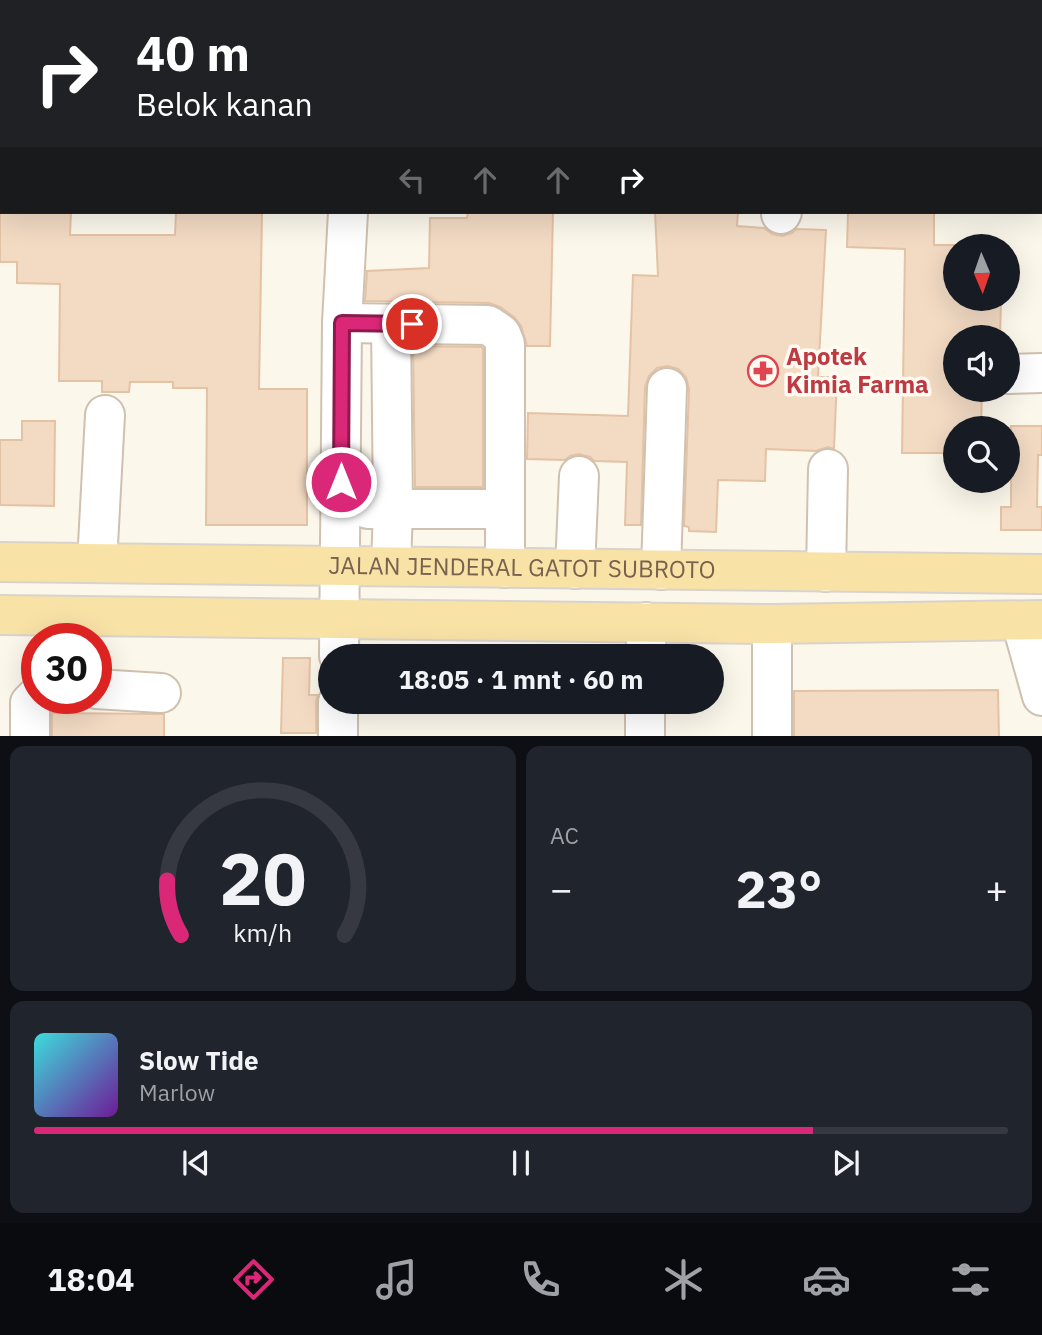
<!DOCTYPE html>
<html lang="id">
<meta charset="utf-8">
<style>
:root{--surface:#171b24;--page:#20242c;--text:#f1f3f6;--muted:#9ea1a6;--line:#363941;--accent:#db2777}
body{margin:0;font-family:"IBM Plex Sans",sans-serif;background:var(--page);color:var(--text);height:100vh;display:flex;flex-direction:column;font-size:26px;white-space:nowrap}
*{box-sizing:border-box;margin:0}
p{font-size:23px;color:var(--muted)}
.icon{flex:none;width:38px;height:38px;fill:none;stroke:currentColor;stroke-width:2;stroke-linecap:round;stroke-linejoin:round}
.map{position:relative;height:736px;overflow:hidden}
.drawer{display:flex;flex-direction:column;gap:10px;padding:10px;background:#0d0f14;flex:1}
.drawer>*{flex:none}
.top-card{position:absolute;left:0px;top:0px;width:1043px;height:214px;box-shadow:0 7px 28px #0002;background:#202124;color:#fff;overflow:hidden}
.needle{width:46px;rotate:178deg}
.fabs{position:absolute;left:943px;top:234px;display:grid;gap:14px}
.fabs a{display:grid;place-items:center;width:77px;height:77px;border-radius:50%;background:var(--surface);box-shadow:0 7px 28px #0002;font-size:35px}
.speed{position:absolute;left:21px;top:623px;display:flex;gap:14px;font-size:35px;font-weight:700;text-align:center}
.speed>*{display:grid;place-content:center;width:91px;height:91px;border-radius:50%;background:var(--surface);box-shadow:0 7px 28px #0002;line-height:1}
.speed .limit{border:10px solid #d22;background:#fff;color:#111}
.pin{position:absolute;display:grid;place-items:center;width:60px;height:60px;color:#fff;margin:-30px;border:4px solid #fff;border-radius:50%;box-shadow:0 2px 7px #0007}
.me{position:absolute;width:77px;margin:-38px;rotate:0deg;stroke-linejoin:round;filter:drop-shadow(0 0 5px #0008)}
.turn{display:flex;align-items:center;gap:24px;height:147px;padding:0 21px;font-size:32px}
.turn .icon{width:91px;height:91px;stroke-width:2.5}
.turn b{display:block;font-size:49px;line-height:60px}
.lanes{display:flex;align-items:center;height:66px;padding:0 21px;background:#0003;justify-content:center;gap:35px;direction:ltr}
.lanes .off{opacity:.35}
.big{font-size:52px;font-weight:700;line-height:1.1}
.drawer .tile{flex:1;display:flex;flex-direction:column;justify-content:center;gap:10px;min-width:0;padding:0 24px;border-radius:14px;background:var(--page)}
.drawer .dial{align-items:center;gap:0}
.dial svg{height:182px;overflow:visible;fill:none;stroke:var(--line);stroke-width:7;stroke-linecap:round;text-anchor:middle}
.dial text{fill:var(--text);stroke:none}
.song{display:flex;align-items:center;gap:21px}
.cover{width:84px;height:84px;border-radius:10px;background:linear-gradient(135deg,hsl(180 70% 55%),hsl(280 70% 35%))}
.played{height:7px;border-radius:4px;background:linear-gradient(90deg,var(--accent) 80%,var(--line) 80%)}
.keys{display:flex;justify-content:space-around;direction:ltr}
.heat{display:flex;justify-content:space-between;align-items:center;font-size:38px;direction:ltr}
.drawer .tiles{flex:1;display:grid;gap:10px;grid-template-columns:1fr 1fr}
.tile:last-child{grid-column:span 2}
.trip{position:absolute;left:318px;top:644px;width:406px;height:70px;border-radius:35px;background:var(--surface);box-shadow:0 7px 28px #0002;font-weight:700;line-height:70px;text-align:center}
.dock{display:flex;height:112px;justify-content:space-around;align-items:center;background:#090b0e;color:var(--muted)}
.dock .icon{width:49px;height:49px}
.dock .selected{color:var(--accent)}
.dock b{font-size:32px;color:var(--text)}
.map>svg:first-child{display:block}
.building{fill:#f2dac3;stroke:#e4c2a4;stroke-width:2}
.lines{fill:none;stroke-linecap:round;stroke-linejoin:round}
.minor-casing{stroke:#cfc1b0;stroke-width:42}
.major-casing{stroke:#d9d3cd;stroke-width:42}
.minor{stroke:#fff;stroke-width:38}
.major{stroke:#f9e2a6;stroke-width:38}
.route-casing{stroke:#8e194d;stroke-width:18}
.route{stroke:#db2777;stroke-width:12}
.labels{text-anchor:middle;stroke-width:7;stroke-linejoin:round;paint-order:stroke}
.health-label{font-size:24px;font-weight:bold;fill:#be3a42;stroke:#fffbf2;text-anchor:start}
.street-label{font-size:24px;fill:#78614e;stroke:#fffbf2}
</style>
<div class="map">
<svg width="1042" height="737" viewBox="0 0 1042 737">
<rect width="100%" height="100%" fill="#fcf7eb"/>
<g class="building">
<polygon points="0,212 71,212 70,235 175,235 176,212 262,212 259,389 307,389 307,525 206,525 207,388 173,388 173,382 130,382 129,392 102,392 102,381 59,381 60,284 17,283 17,262 0,262"/>
<polygon points="468,212 553,212 550,346 527,346 521,326 514,317 500,307 489,303 365,301 367,271 429,268 430,218 467,218"/>
<polygon points="655,212 738,212 737,226 764,228 772,234 782,236 792,233 796,229 826,230 818,377 837,377 834,449 828,447 816,451 766,449 765,481 718,480 716,532 689,531 689,527 684,526 689,389 686,377 678,369 668,366 657,368 649,376 645,387 641,525 625,525 627,462 594,461 590,457 579,454 570,456 565,460 527,459 528,413 628,416 633,275 658,276"/>
<polygon points="848,212 934,212 934,245 956,245 956,299 1001,299 1000,338 956,338 956,390 982,390 981,429 956,429 956,453 902,453 905,249 847,247"/>
<polygon points="413,346 481,347 483,348 483,487 415,487"/>
<polygon points="22,421 55,421 54,506 0,505 0,440 22,440"/>
<polygon points="1011,426 1042,426 1042,455 1038,455 1037,507 1042,507 1042,530 1001,530 1001,507 1011,507"/>
<polygon points="283,658 310,658 309,695 318,695 316,702 316,733 281,733"/>
<polygon points="998,690 999,737 794,737 794,691"/>
<polygon points="52,713 164,714 164,737 52,737"/>
</g>
<g class="lines">
<g class="minor-casing">
<g id="minor">
<polyline points="146,0 146,2"/>
<polyline points="733,0 734,2"/>
<polyline points="350,2 350,0"/>
<polyline points="946,2 946,0"/>
<polyline points="0,31 2,31"/>
<polyline points="1041,33 1042,33"/>
<polyline points="781,214 782,212"/>
<polyline points="342,323 488,325 501,334 505,344 505,568"/>
<polyline points="1008,374 1042,373"/>
<polyline points="368,509 505,509"/>
<polyline points="97,563 105,415"/>
<polyline points="391,566 393,509 391,324"/>
<polyline points="575,569 579,476"/>
<polyline points="661,570 667,388"/>
<polyline points="826,572 828,469"/>
<polyline points="1021,621 1042,696"/>
<polyline points="339,656 342,323 348,212"/>
<polyline points="646,656 646,622"/>
<polyline points="96,689 161,693"/>
<polyline points="30,737 30,703 37,696"/>
<polyline points="338,737 338,702"/>
<polyline points="645,737 645,702"/>
<polyline points="772,737 772,624"/>
</g>
</g>
<g class="major-casing">
<g id="major">
<path id="s1" d="M0,562l1042,12"/>
<polyline points="0,615 772,624 1042,620"/>
</g>
</g>
<use href="#minor" class="minor"/>
<use href="#major" class="major"/>
</g>
<g class="lines">
<g class="route-casing">
<polyline id="route" points="341,482 342,323 412,324"/>
</g>
<use href="#route" class="route"/>
</g>
<defs>
<g id="pharmacy-ring" transform="scale(1.575)"><circle r="9.5" fill="#fffbf2" stroke="#e0444e" stroke-width="1.5"/><path d="M-2-6h4v4h4v4h-4v4h-4v-4h-4v-4h4Z" fill="#e0444e"/></g>
</defs>
<g fill-rule="evenodd">
<use href="#pharmacy-ring" x="763" y="371"/>
</g>
<g class="labels">
<g class="health-label">
<text x="786" y="365">Apotek<tspan x="786" dy="28">Kimia Farma</tspan></text>
</g>
<g class="street-label">
<text dy="8" stroke="none"><textPath href="#s1" startOffset="522">JALAN JENDERAL GATOT SUBROTO</textPath></text>
</g>
</g>
</svg>
<div class="fabs">
<a><svg class="needle" viewBox="-14 -14 28 28"><path d="M0-13l5 13h-10z" fill="#e53935"/><path d="M0 13l5-13h-10z" fill="#9ea1a6"/></svg></a>
<a><svg class="icon" aria-label="sound" viewBox="0 0 24 24"><path d="M4 9h4l5-4v14l-5-4H4zM17 9q2 3 0 6"/></svg></a>
<a><svg class="icon" aria-label="search" viewBox="0 0 24 24"><circle cx="10" cy="10" r="6"/><path d="M15 15l6 6"/></svg></a>
</div>
<div class="speed"><div class="limit">30</div></div>
<div class="pin" style="left:412px;top:324px;background:#d93025"><svg class="icon" aria-label="arrive" viewBox="0 0 24 24"><path d="M6 21V4h12l-3 4 3 4H6"/></svg></div>
<svg class="me" style="left:341px;top:482px" viewBox="-20 -20 40 40"><circle r="17" fill="#db2777" stroke="#fff" stroke-width="3"/><path d="M0-11L8 9 0 5-8 9z" fill="#fff"/></svg>
<div class="trip">18:05 · 1 mnt · 60 m</div>
<div class="top-card">
<div class="turn"><svg class="icon" aria-label="right" viewBox="0 0 24 24"><path d="M7 20v-9h11M14 6l5 5-5 5"/></svg><div><b>40 m</b>Belok kanan</div></div>
<div class="lanes"><svg class="icon off" aria-label="left" viewBox="0 0 24 24"><path d="M17 20v-9H6M10 6l-5 5 5 5"/></svg><svg class="icon off" aria-label="ahead" viewBox="0 0 24 24"><path d="M12 20V5M6 11l6-6 6 6"/></svg><svg class="icon off" aria-label="ahead" viewBox="0 0 24 24"><path d="M12 20V5M6 11l6-6 6 6"/></svg><svg class="icon" aria-label="right" viewBox="0 0 24 24"><path d="M7 20v-9h11M14 6l5 5-5 5"/></svg></div>
</div>
</div>
<section class="drawer">
<div class="tiles">
<div class="tile dial"><svg viewBox="0 0 100 80">
<path d="M14 69A42 42 0 1 1 86 69"/>
<path d="M14 69A42 42 0 0 1 8 45" stroke="#db2777"/>
<text x="50" y="56" font-size="32" font-weight="700">20</text>
<text x="50" y="72" font-size="11">km/h</text>
</svg></div>
<div class="tile"><p>AC</p>
<div class="heat"><a>−</a><b class="big">23°</b><a>+</a></div>
</div>
<div class="tile">
<div class="song"><i class="cover"></i><div><b>Slow Tide</b><p>Marlow</p></div></div>
<div class="played"></div>
<div class="keys"><svg class="icon" aria-label="previous" viewBox="0 0 24 24"><path d="M18 5L8 12l10 7zM5 5v14"/></svg><svg class="icon" aria-label="pause" viewBox="0 0 24 24"><path d="M8 5v14M16 5v14"/></svg><svg class="icon" aria-label="next" viewBox="0 0 24 24"><path d="M6 5l10 7-10 7zM19 5v14"/></svg></div>
</div>
</div>
</section>
<nav class="dock">
<b>18:04</b>
<svg class="icon selected" aria-label="directions" viewBox="0 0 24 24"><path d="M12 3l9 9-9 9-9-9zM9 14v-3h6M13 9l2 2-2 2"/></svg>
<svg class="icon" aria-label="music" viewBox="0 0 24 24"><path d="M9 18V5l10-2v13"/><circle cx="6" cy="18" r="3"/><circle cx="16" cy="16" r="3"/></svg>
<svg class="icon" aria-label="phone" viewBox="0 0 24 24"><path d="M5 4h4l2 5-3 2q2 4 5 5l2-3 5 2v4C11 20 4 13 5 4z"/></svg>
<svg class="icon" aria-label="climate" viewBox="0 0 24 24"><path d="M12 3v18M4 7l16 10M4 17L20 7"/></svg>
<svg class="icon" aria-label="car" viewBox="0 0 24 24"><path d="M5 17H2v-5l4-1 3-4h7l3 4 3 1v5h-3M9 17h6M6 11h13"/><circle cx="7" cy="17" r="2"/><circle cx="17" cy="17" r="2"/></svg>
<svg class="icon" aria-label="filters" viewBox="0 0 24 24"><path d="M4 7h16M4 17h16"/><circle cx="9" cy="7" r="2"/><circle cx="15" cy="17" r="2"/></svg>
</nav>
